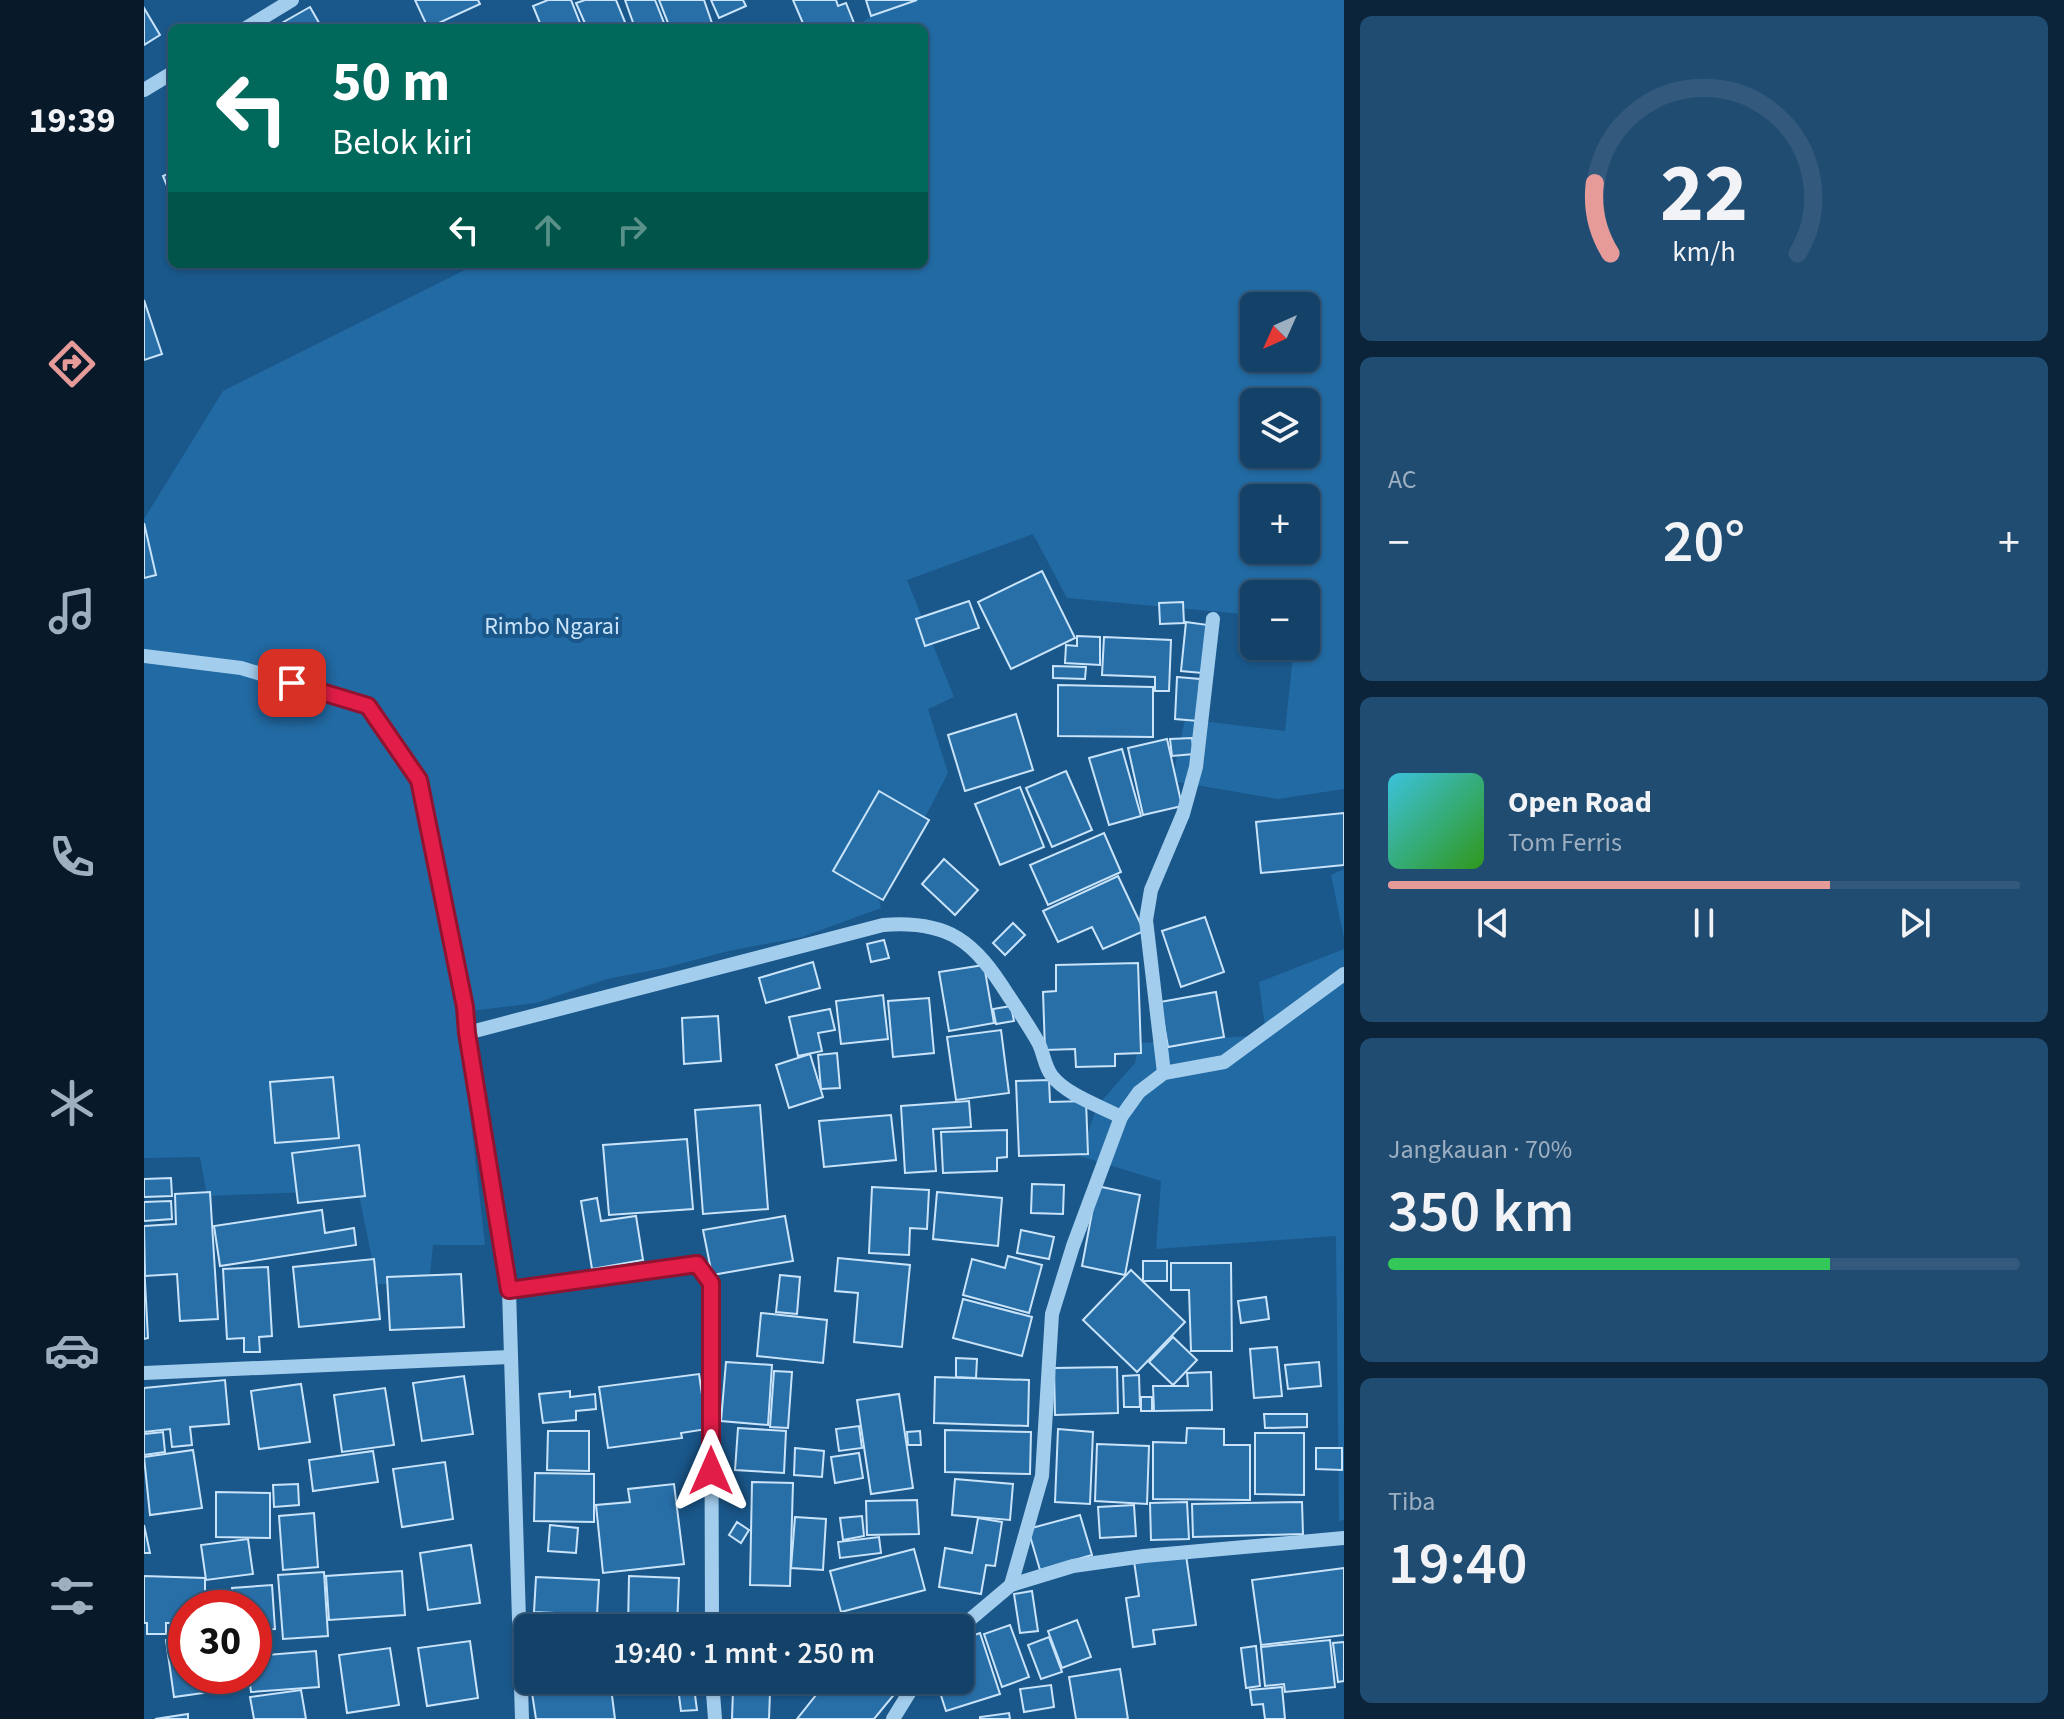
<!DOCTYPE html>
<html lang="id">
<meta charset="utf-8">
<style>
:root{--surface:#144168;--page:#214c71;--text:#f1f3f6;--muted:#9dafc0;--line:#335a7c;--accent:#e69b98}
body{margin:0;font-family:"Source Sans 3",sans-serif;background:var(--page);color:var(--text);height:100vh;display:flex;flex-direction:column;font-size:30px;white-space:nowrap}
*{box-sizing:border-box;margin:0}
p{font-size:26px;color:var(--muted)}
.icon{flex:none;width:44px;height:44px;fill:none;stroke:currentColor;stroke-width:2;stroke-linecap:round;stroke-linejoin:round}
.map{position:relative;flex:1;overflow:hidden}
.side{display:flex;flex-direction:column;gap:16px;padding:16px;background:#0b2439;width:720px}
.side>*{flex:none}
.top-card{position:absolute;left:24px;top:24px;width:760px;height:244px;border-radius:12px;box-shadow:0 2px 6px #0004,0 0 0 2px var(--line);background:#00695c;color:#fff;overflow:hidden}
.needle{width:52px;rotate:225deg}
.fabs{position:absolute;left:1096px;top:292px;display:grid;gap:16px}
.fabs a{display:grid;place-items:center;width:80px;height:80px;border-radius:12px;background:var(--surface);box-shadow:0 2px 6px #0004,0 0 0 2px var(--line);font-size:40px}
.speed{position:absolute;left:24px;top:1590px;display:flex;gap:16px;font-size:40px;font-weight:700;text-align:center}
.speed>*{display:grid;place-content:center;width:104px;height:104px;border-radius:50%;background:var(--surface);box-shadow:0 2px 6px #0004,0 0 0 2px var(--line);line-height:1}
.speed .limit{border:12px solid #d22;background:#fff;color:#111}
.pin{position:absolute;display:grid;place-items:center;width:68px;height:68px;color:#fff;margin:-34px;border-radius:16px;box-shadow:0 4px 12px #0006}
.me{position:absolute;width:88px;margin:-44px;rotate:0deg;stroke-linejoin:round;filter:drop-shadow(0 0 6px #0008)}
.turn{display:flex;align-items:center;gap:28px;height:168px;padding:0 32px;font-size:36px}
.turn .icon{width:104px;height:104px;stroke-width:2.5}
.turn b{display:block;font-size:56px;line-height:68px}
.lanes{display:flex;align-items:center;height:76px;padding:0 32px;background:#0003;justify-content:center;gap:40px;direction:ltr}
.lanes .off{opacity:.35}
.big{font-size:60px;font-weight:600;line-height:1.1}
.side .tile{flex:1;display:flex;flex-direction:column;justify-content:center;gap:12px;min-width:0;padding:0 28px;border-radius:12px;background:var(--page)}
.side .dial{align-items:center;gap:0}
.dial svg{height:208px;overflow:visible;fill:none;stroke:var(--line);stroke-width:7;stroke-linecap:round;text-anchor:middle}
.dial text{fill:var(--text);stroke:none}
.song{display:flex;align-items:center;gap:24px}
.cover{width:96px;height:96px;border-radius:12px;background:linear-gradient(135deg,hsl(190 70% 55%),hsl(110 70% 35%))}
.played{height:8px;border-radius:4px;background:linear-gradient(90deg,var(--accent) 70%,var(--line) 70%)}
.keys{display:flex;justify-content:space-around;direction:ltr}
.heat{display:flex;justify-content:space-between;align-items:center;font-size:44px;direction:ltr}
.charge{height:12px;border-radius:6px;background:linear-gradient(90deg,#34c759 70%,var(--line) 0)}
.trip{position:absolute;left:370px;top:1614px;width:460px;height:80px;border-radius:12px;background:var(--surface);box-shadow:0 2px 6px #0004,0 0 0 2px var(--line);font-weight:600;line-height:80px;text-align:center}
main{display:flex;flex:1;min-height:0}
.menu{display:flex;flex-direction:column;width:144px;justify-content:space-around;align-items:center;background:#081a2a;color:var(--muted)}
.menu .icon{width:56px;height:56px}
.menu .current{color:var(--accent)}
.menu b{font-size:36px;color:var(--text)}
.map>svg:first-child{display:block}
.green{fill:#226aa3;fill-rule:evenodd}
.building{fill:#286fa8;stroke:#c9e4fa;stroke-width:2}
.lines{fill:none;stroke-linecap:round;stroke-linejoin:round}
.minor{stroke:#a3cded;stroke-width:14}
.route-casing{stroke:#92132f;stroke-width:20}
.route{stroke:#e11d48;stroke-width:14}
.labels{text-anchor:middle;stroke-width:8;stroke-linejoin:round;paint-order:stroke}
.park-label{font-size:24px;fill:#c9e4fa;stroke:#1a578a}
</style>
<main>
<nav class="menu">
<b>19:39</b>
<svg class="icon current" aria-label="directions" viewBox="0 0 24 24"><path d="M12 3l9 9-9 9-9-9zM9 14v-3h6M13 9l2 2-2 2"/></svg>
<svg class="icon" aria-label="music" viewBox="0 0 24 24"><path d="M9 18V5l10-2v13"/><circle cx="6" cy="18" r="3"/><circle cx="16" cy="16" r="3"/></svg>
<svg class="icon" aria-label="phone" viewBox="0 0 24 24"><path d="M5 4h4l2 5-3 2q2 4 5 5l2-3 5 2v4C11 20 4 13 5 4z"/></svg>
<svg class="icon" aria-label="climate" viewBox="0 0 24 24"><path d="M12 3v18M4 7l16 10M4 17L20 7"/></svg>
<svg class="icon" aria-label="car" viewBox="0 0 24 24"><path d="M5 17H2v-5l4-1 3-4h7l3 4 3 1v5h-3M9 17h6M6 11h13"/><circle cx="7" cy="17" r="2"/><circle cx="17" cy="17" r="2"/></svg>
<svg class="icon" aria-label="filters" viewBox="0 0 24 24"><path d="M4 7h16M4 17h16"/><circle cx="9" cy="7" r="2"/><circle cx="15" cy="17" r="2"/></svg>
</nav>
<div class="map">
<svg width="1200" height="1719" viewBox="0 0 1200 1719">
<rect width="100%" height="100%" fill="#1a578a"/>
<g class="green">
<path d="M751,0h449v789l-66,10 -106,-18 13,-62 100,12 9,-85h12v-52h-52v21l-187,-17 -34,-64 -126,46 47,117 -26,12 20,64 -28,54 -42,68 3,13 -79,29 -73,14 -65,17 -57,11 -71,24 -74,9 3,57 20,176h-52l-4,39h-52l-19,-94 -151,6 -7,-39 -56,1v-639l79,-128 254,-127h447v-236h-70zM1110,306h52v52h-52zM1110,402h52v52h-52zM1110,498h52v52h-52z"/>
<polygon points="1200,869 1200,938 1187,875"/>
<polygon points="1200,949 1200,1520 1195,1521 1192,1236 1012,1249 1017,1181 936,1156 953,1106 991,1063 995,1043 1122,1035 1115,982"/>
</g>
<g class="building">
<polygon points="271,0 334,0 336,4 284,28"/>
<polygon points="404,0 427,0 438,28 398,28 389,6"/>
<polygon points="441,0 472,0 483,27 443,28 432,3"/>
<polygon points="481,0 511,0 522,28 491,28"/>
<polygon points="515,0 560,0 569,26 526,28"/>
<polygon points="567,0 599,0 602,6 575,18"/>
<polygon points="649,0 692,0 694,6 702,3 712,28 661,28"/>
<polygon points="722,0 773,0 727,16"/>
<polygon points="166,7 178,28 129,28"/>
<polygon points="0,8 16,35 0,45"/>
<polygon points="28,172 28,198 19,176"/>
<polygon points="0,300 18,354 0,360"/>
<polygon points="0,523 12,575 0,578"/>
<polygon points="898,571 931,638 867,669 834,602"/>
<polygon points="825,601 835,628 781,646 772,619"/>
<polygon points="1039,602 1040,623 1016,624 1015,603"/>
<polygon points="1042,622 1064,625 1058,673 1037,671"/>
<polygon points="933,636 956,637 956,665 921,663 922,645 933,646"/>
<polygon points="960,637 1027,640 1025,691 1011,691 1011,677 958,675"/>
<polygon points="909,666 942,667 941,679 909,678"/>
<polygon points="1033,677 1056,679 1054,721 1031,719"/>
<polygon points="914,685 1009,687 1009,737 914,736"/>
<polygon points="872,714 889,770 821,791 804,735"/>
<polygon points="1048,738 1050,754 1028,756 1026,739"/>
<polygon points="1023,739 1038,806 999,815 984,748"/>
<polygon points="978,749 997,816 965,825 945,758"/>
<polygon points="922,771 948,830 908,847 882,788"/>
<polygon points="876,787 900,847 856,865 831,804"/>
<polygon points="735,791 785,820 739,900 689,871"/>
<polygon points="1200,813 1200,865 1117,873 1112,822"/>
<polygon points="960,833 977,872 904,905 886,865"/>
<polygon points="800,859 834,890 811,915 778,884"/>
<polygon points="974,876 1000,931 959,949 948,927 914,942 899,911"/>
<polygon points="1061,917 1080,972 1037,987 1018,931"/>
<polygon points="869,923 881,935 861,955 849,943"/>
<polygon points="740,940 745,958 727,962 723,944"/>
<polygon points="669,962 676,988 622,1003 615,978"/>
<polygon points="994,963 997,1053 971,1054 971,1066 932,1067 931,1049 901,1050 899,992 912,991 912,965"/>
<polygon points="840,965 850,1023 805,1031 795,972"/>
<polygon points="1072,992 1080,1037 1024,1047 1016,1002"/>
<polygon points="739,995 744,1039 697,1044 692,1001"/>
<polygon points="785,998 790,1053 749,1057 744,1001"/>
<polygon points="867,1006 870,1021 852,1024 849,1009"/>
<polygon points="686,1009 691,1030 674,1033 678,1051 654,1056 645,1017"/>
<polygon points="574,1016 577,1061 540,1064 538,1018"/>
<polygon points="857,1030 865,1093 812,1100 803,1037"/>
<polygon points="693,1053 696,1088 677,1089 674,1055"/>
<polygon points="666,1054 679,1097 645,1108 632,1065"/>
<polygon points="189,1077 195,1138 131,1143 126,1082"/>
<polygon points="905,1080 906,1102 942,1101 944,1154 875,1156 872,1081"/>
<polygon points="825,1101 827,1127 789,1129 792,1171 761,1173 757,1106"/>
<polygon points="616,1105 624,1209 559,1214 551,1110"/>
<polygon points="747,1115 752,1160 680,1167 675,1121"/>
<polygon points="863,1130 863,1157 853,1158 853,1171 799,1173 797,1132"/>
<polygon points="543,1139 549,1209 465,1215 459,1145"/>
<polygon points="215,1145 221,1196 154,1203 148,1153"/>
<polygon points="27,1178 28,1196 0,1197 0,1179"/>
<polygon points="888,1184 920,1185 919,1214 887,1213"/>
<polygon points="953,1186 996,1195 981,1275 938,1266"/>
<polygon points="728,1187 785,1190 783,1229 766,1228 765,1255 725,1253"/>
<polygon points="66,1192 74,1319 36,1321 33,1274 1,1276 0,1226 32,1224 31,1194"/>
<polygon points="793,1192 858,1198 854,1246 789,1239"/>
<polygon points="453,1198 457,1221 492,1216 499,1260 448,1269 437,1201"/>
<polygon points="27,1201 28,1219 0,1221 0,1202"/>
<polygon points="178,1210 181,1233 210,1228 212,1245 76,1266 70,1226"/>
<polygon points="641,1216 649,1261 568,1275 559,1230"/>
<polygon points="877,1230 910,1237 905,1259 873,1253"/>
<polygon points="864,1256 898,1265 885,1313 819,1295 828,1259 861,1268"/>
<polygon points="694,1258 766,1265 758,1347 710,1342 714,1293 691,1291"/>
<polygon points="230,1259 236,1319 155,1327 149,1267"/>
<rect x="999" y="1261" width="24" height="20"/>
<polygon points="0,1263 4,1338 0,1339"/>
<polygon points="1027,1263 1087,1263 1088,1351 1047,1351 1045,1290 1027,1290"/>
<polygon points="124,1267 128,1336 115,1337 116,1352 100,1352 100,1338 83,1339 79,1269"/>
<polygon points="987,1270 1041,1322 993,1372 939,1320"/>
<polygon points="317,1274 320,1327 246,1330 243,1277"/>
<polygon points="636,1275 656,1277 653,1314 632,1312"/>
<polygon points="1122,1297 1125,1319 1097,1323 1094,1301"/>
<polygon points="819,1299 888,1317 878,1356 809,1338"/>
<polygon points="617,1313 683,1320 679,1363 613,1356"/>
<polygon points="1029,1337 1053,1360 1029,1385 1005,1362"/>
<polygon points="1133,1347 1138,1396 1110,1398 1106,1349"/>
<polygon points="812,1358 833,1359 832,1378 812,1377"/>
<polygon points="582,1362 628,1365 624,1425 577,1421"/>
<polygon points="1175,1362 1177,1386 1144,1389 1141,1365"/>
<polygon points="973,1367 974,1413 911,1415 910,1368"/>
<polygon points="630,1371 648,1372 644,1428 626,1427"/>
<polygon points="1067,1372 1068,1410 1010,1411 1009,1386 1044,1386 1043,1373"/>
<polygon points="555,1374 563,1429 537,1433 538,1438 464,1448 455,1387"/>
<polygon points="995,1375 996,1407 980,1407 979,1376"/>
<polygon points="320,1376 329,1434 278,1441 269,1383"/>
<polygon points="791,1377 885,1380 884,1426 790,1423"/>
<polygon points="81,1380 85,1424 46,1427 48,1445 28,1447 26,1429 0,1432 0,1388"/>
<polygon points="157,1384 166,1442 115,1449 107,1391"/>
<polygon points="241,1388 250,1445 198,1452 190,1395"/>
<polygon points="426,1391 426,1397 451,1394 452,1409 432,1411 432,1420 399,1423 395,1394"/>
<polygon points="755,1394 769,1488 727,1494 713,1400"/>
<rect x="997" y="1397" width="11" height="14"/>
<polygon points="1120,1414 1163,1414 1163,1427 1121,1428"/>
<polygon points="715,1426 718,1448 695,1451 692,1429"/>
<polygon points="594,1428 642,1431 640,1473 591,1470"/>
<polygon points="1043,1428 1080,1429 1080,1445 1106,1445 1106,1500 1009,1499 1009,1442 1042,1443"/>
<polygon points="914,1429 949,1432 946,1504 911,1502"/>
<polygon points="801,1430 887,1432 886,1474 801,1472"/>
<polygon points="404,1431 445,1431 445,1471 403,1470"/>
<polygon points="776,1431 777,1445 764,1445 763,1432"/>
<polygon points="19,1432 21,1452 0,1455 0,1434"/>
<polygon points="1111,1433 1160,1433 1160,1495 1111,1494"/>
<polygon points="953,1444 1005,1446 1003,1504 951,1501"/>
<polygon points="651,1448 680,1451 678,1477 650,1475"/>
<polygon points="1172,1448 1198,1448 1198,1470 1172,1469"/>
<polygon points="49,1450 58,1508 6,1515 0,1457"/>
<polygon points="229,1451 234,1482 169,1491 165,1460"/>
<polygon points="715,1453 719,1478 691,1483 687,1457"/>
<polygon points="301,1462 309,1519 258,1527 249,1469"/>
<polygon points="391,1473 450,1474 450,1522 390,1521"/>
<polygon points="811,1479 869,1484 866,1520 808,1515"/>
<polygon points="608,1482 649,1483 646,1586 606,1585"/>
<polygon points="154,1484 155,1505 130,1507 129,1485"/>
<polygon points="530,1484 540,1564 459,1573 452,1505 486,1502 484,1489"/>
<polygon points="72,1492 126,1493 126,1538 72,1537"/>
<polygon points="773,1500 775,1534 723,1535 722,1501"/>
<polygon points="1043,1502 1045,1539 1007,1540 1006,1503"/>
<polygon points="1158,1502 1159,1534 1049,1537 1048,1504"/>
<polygon points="990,1505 992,1536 956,1538 954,1507"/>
<polygon points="170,1513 174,1567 139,1570 135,1516"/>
<polygon points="936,1515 948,1555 896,1570 884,1529"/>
<polygon points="718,1516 720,1536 699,1540 696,1518"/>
<polygon points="651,1517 682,1519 679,1570 647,1568"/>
<polygon points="834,1518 858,1522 851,1566 842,1565 837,1594 795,1587 801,1548 828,1553"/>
<polygon points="593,1522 605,1530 597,1543 585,1535"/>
<polygon points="0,1525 6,1553 0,1553"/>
<polygon points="406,1525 434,1528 432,1553 404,1551"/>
<polygon points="735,1537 737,1553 696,1558 694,1542"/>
<polygon points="104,1539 109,1574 62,1580 57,1545"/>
<polygon points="327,1545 336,1603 284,1610 276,1553"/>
<polygon points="770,1549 781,1590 697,1612 686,1571"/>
<polygon points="1042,1555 1052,1625 1009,1630 1011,1644 989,1647 982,1598 995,1596 990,1561"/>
<polygon points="1200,1568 1200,1635 1117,1645 1108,1580"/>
<polygon points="258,1571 261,1615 185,1620 182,1576"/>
<polygon points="180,1572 184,1636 139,1639 134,1575"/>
<polygon points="0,1576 61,1578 61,1608 42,1608 42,1623 22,1623 22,1634 3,1634 3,1623 0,1623"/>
<polygon points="485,1576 535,1578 533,1628 484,1628"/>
<polygon points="392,1577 455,1580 453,1615 390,1612"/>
<polygon points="128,1585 131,1629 110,1630 110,1608 89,1608 88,1588"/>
<polygon points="888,1591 894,1631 876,1633 870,1594"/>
<polygon points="393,1619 452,1620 452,1628 393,1628"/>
<polygon points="933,1620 947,1657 918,1668 904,1631"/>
<polygon points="866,1625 885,1677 858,1687 840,1634"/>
<polygon points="836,1633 856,1694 802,1711 792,1680 816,1680 816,1640"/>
<polygon points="42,1637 42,1676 79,1676 81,1690 30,1697 22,1640"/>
<polygon points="905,1637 918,1672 897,1679 884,1645"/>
<polygon points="1186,1640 1191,1687 1141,1692 1140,1684 1121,1686 1117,1647"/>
<polygon points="326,1641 334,1698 283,1706 274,1648"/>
<polygon points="1200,1642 1200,1681 1194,1682 1189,1643"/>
<polygon points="1112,1646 1116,1686 1102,1688 1097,1648"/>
<polygon points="246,1648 255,1705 203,1713 195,1655"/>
<polygon points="172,1651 175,1687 107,1692 105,1676 110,1676 110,1656"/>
<polygon points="976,1669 984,1719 932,1719 925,1677"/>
<polygon points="386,1680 466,1680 471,1719 392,1719"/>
<polygon points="533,1680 549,1680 553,1710 537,1711"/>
<polygon points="684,1680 762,1680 730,1719 653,1719"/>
<polygon points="907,1685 910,1707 880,1712 876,1689"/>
<polygon points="1138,1687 1141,1719 1121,1719 1119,1704 1108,1705 1106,1690"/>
<polygon points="157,1690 162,1719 110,1719 106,1697"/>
<polygon points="589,1690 626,1692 625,1719 588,1719"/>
<polygon points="865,1713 866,1719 836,1719 836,1717"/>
<polygon points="44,1714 44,1719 11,1719"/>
</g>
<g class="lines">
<g class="minor">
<polyline points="102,28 148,0"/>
<polyline points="0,90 28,73"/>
<polyline points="0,656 97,668 224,706 275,780 321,1007 323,1033 365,1290 378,1719"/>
<path d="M323,1033l416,-108c66,-5 91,16 125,70 10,15 21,31 30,47 6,11 6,24 14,34 15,19 48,30 69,41"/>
<polyline points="1020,1073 1002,920 1007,890 1039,814 1052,767 1069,619"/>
<polyline points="365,1290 540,1265 553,1264 567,1283 568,1628"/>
<polyline points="0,1373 366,1357"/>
<polyline points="867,1585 898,1476 908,1314 929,1246 977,1117 995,1092 1020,1073 1080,1062 1200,974"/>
<polyline points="816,1628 867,1585 929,1566 1000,1556 1200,1538"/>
<polyline points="568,1680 571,1719"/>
<polyline points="749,1719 773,1680"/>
</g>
</g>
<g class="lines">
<g class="route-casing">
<polyline id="route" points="148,683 224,706 275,780 321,1007 323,1033 365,1290 553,1264 567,1283 567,1471"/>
</g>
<use href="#route" class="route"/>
</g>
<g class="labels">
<g class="park-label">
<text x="408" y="634">Rimbo Ngarai</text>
</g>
</g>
</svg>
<div class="fabs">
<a><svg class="needle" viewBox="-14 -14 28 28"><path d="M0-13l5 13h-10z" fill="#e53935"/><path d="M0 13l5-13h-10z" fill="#9dafc0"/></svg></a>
<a><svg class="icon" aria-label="layers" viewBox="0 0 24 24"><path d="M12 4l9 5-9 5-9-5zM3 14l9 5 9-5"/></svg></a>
<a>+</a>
<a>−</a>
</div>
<div class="speed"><div class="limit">30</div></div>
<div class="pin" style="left:148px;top:683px;background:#d93025"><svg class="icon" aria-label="arrive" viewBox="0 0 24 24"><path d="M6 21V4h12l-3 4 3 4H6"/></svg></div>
<svg class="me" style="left:567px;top:1471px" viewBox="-20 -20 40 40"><path d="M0-17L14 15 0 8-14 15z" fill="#e11d48" stroke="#fff" stroke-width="4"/></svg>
<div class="trip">19:40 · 1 mnt · 250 m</div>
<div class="top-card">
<div class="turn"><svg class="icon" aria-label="left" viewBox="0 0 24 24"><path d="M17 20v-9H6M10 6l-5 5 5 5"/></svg><div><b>50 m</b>Belok kiri</div></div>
<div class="lanes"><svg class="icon" aria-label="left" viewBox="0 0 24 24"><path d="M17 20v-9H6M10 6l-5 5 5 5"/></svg><svg class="icon off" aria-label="ahead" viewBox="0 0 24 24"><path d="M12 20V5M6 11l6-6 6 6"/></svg><svg class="icon off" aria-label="right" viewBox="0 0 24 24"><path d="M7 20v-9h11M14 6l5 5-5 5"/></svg></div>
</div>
</div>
<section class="side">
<div class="tile dial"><svg viewBox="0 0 100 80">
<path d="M14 69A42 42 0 1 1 86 69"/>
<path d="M14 69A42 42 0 0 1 8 42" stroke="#e69b98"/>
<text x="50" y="56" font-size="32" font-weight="700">22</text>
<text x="50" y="72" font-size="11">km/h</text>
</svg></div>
<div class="tile"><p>AC</p>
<div class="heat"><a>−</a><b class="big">20°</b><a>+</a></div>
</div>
<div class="tile">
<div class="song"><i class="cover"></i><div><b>Open Road</b><p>Tom Ferris</p></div></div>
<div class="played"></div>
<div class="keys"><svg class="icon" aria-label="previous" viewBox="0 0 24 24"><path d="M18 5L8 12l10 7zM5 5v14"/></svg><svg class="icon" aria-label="pause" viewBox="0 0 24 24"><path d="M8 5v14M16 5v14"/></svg><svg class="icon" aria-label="next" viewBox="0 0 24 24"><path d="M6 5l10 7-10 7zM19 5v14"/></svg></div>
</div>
<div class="tile"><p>Jangkauan · 70%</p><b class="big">350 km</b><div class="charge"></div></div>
<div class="tile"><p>Tiba</p><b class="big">19:40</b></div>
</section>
</main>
